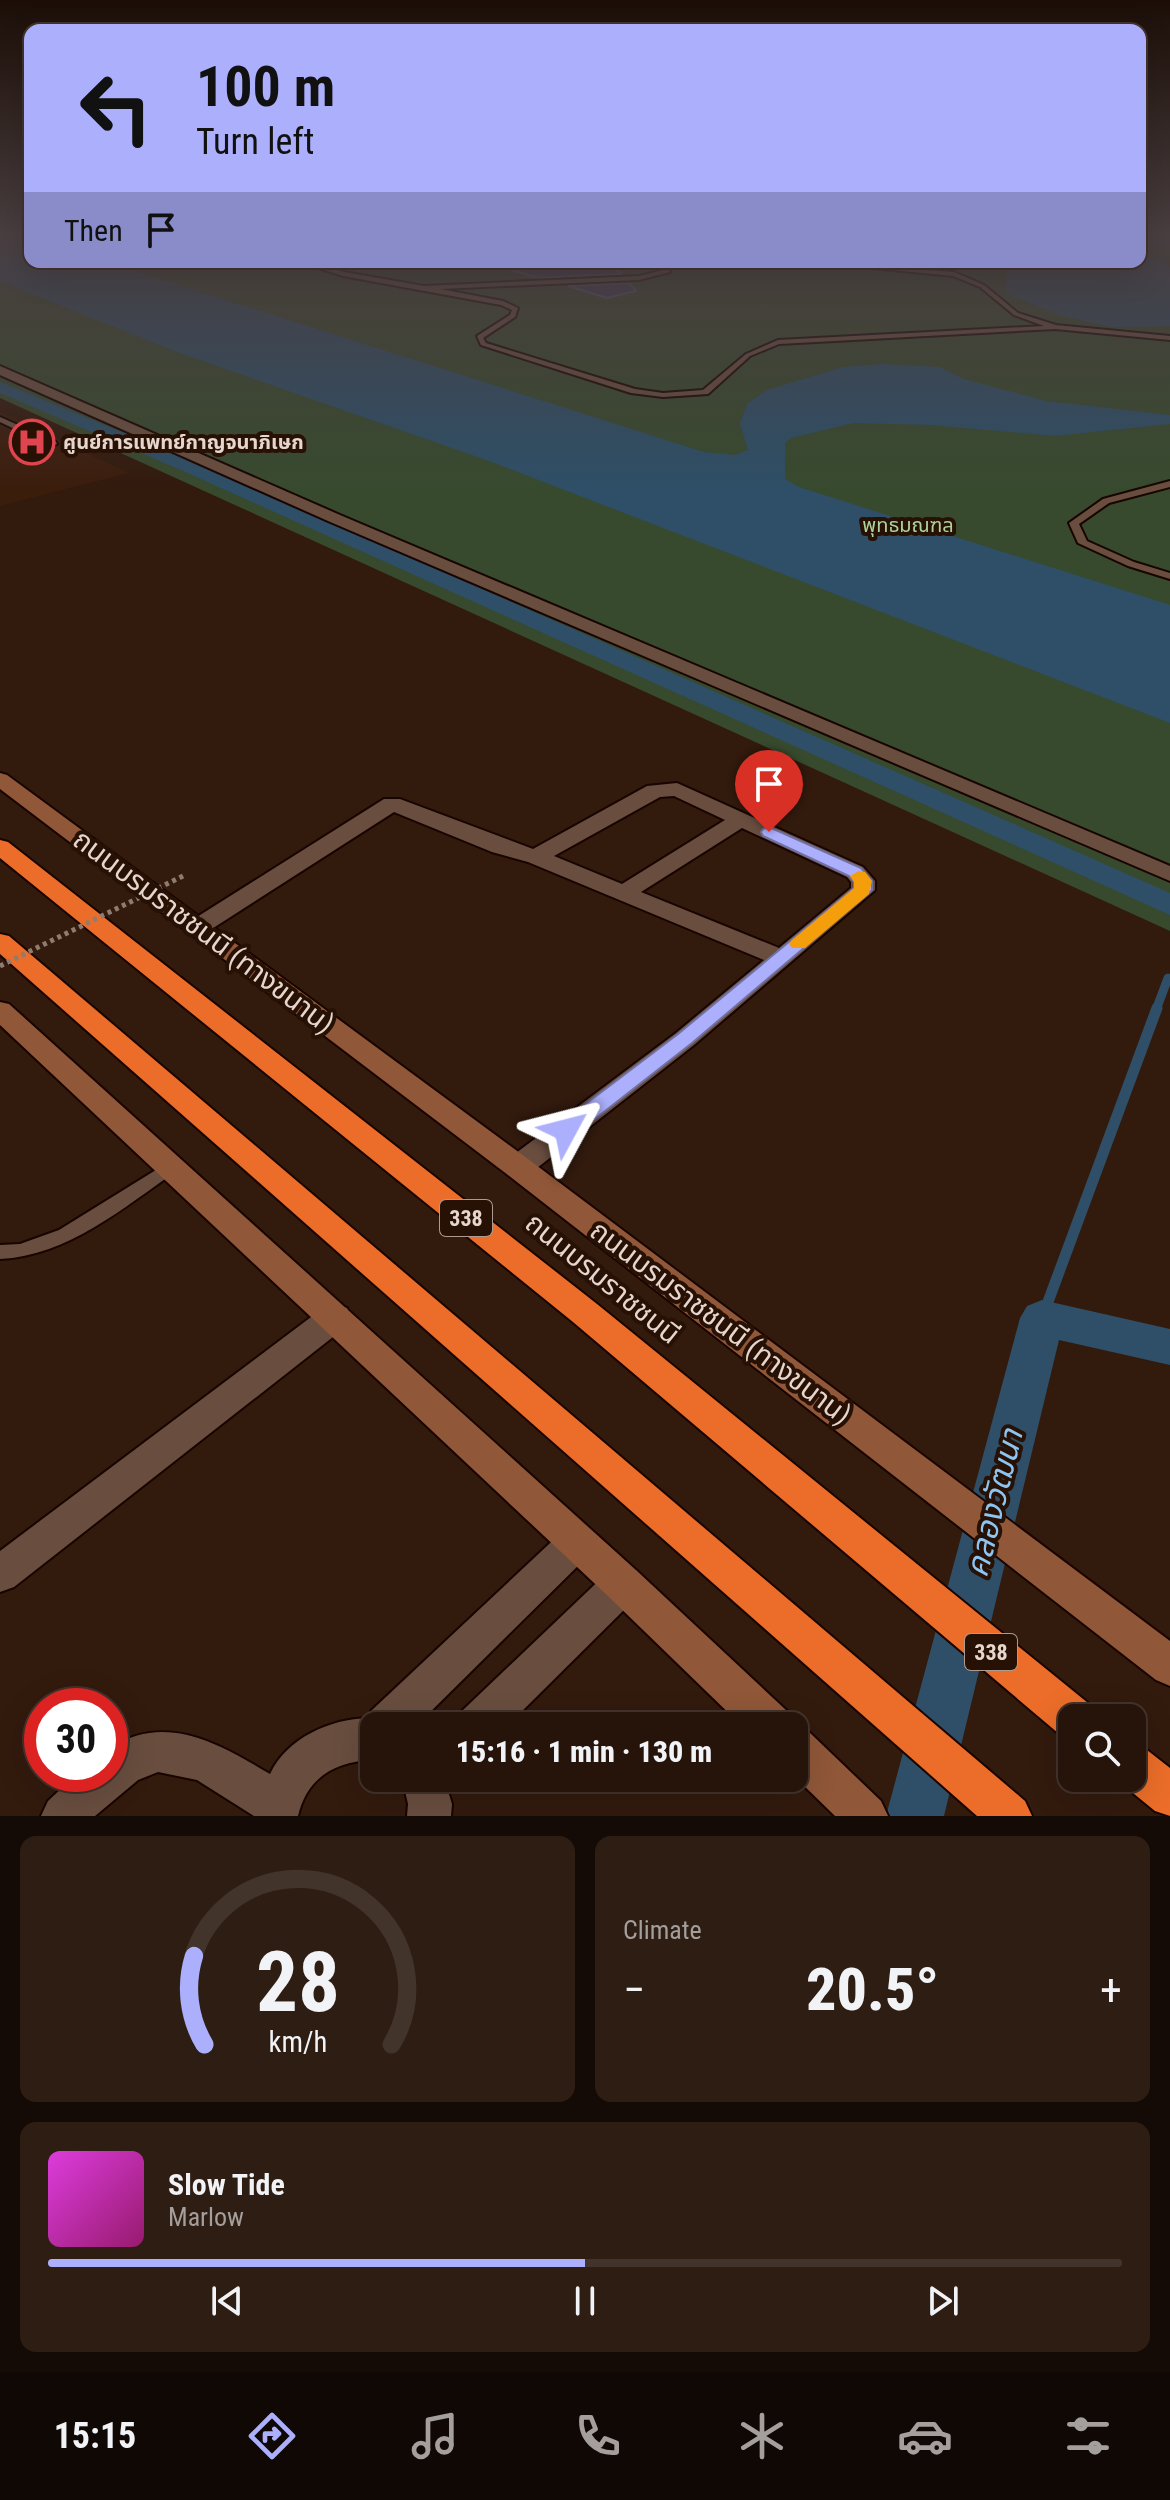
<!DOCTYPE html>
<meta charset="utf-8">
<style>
:root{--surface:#26140a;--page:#2e1d13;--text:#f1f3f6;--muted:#a49e9c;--line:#42332b;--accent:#acaffb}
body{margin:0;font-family:"Roboto Condensed","Noto Sans Thai",sans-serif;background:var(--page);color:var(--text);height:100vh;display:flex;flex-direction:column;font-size:30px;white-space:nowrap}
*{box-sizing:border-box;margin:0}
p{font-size:26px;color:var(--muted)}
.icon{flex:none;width:44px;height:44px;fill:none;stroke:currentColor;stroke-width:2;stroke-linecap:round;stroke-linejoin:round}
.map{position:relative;height:1816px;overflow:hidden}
.details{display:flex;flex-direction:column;gap:20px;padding:20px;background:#150b06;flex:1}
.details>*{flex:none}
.top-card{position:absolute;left:24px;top:24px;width:1122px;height:244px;border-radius:16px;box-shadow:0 8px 32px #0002,0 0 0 2px var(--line);background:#acaffb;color:#111;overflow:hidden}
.buttons{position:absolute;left:1058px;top:1704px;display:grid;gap:16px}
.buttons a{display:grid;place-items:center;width:88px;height:88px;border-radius:16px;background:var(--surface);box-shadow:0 8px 32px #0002,0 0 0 2px var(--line);font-size:40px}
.speed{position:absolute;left:24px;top:1688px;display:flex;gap:16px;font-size:40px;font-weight:700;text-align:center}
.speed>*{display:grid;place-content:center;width:104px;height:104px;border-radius:50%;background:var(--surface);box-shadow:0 8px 32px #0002,0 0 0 2px var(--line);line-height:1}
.speed .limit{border:12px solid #d22;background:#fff;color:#111}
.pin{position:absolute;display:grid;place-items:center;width:68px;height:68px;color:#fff;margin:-82px -34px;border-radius:50% 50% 50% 0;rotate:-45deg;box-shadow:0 0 8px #0007}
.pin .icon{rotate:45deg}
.me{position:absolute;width:88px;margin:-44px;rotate:52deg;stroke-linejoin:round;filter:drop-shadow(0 0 6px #0008)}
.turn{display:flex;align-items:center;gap:28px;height:168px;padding:0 40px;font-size:36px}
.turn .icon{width:104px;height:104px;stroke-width:2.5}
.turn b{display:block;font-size:56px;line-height:68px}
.then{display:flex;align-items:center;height:76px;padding:0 40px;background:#0003;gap:16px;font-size:30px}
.big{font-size:60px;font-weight:800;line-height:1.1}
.details .tile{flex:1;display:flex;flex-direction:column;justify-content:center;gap:12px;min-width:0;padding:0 28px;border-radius:16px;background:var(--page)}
.details .dial{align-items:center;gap:0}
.dial svg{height:208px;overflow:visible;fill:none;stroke:var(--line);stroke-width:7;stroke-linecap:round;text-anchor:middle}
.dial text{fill:var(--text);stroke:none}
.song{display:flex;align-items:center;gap:24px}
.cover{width:96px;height:96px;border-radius:12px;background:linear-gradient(135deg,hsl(300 70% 55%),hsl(320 70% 35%))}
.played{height:8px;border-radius:4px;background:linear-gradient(90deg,var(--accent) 50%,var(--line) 50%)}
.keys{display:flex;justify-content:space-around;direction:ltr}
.heat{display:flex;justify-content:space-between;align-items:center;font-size:44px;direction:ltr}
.details .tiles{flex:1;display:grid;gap:20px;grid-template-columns:1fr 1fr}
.tile:last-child{grid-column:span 2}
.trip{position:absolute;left:360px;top:1712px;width:448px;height:80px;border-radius:16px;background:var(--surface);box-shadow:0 8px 32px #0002,0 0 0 2px var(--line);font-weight:800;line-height:80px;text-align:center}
.tabs{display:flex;height:128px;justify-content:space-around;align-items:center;background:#0f0804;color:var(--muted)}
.tabs .icon{width:56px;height:56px}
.tabs .on{color:var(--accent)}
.tabs b{font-size:36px;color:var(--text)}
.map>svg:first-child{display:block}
.built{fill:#3b1d0c}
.green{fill:#374a2e}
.water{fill:#2e4f67}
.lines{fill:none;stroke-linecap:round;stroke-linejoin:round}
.stream-far1{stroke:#2e4f67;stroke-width:9}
.stream{stroke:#2e4f67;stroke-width:11}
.canal{fill:#2e4f67;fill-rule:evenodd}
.building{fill:#403c5e;stroke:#5c5a76;stroke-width:2}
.lane-casing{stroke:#180400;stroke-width:4}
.street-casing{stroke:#180400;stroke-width:4}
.secondary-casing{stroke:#180400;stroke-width:4}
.highway-casing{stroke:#180400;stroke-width:4}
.lane{fill:#694e3f;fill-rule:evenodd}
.street{fill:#694e3f;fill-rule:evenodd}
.secondary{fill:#905738;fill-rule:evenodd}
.highway{fill:#eb6d29;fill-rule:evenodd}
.path-bridge{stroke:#8f7b70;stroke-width:5;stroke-dasharray:4 4;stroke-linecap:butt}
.route{fill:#acaffb;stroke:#7072a3;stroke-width:2}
.slow{fill:#f59e0b}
.labels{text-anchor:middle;stroke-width:8;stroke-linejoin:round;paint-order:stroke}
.far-poi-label{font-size:20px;font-weight:bold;fill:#e7d6ce;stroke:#271004;text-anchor:start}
.far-park-label{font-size:20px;fill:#acd39a;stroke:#271004}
.shield{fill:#271004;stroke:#ad9b91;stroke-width:2}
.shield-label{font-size:22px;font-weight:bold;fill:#e7d6ce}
.near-street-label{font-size:28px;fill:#e7d6ce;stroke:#271004}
.near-water-label{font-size:32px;font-style:italic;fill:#8cc5f2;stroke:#271004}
</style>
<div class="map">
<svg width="1170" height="1816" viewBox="0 0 1170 1816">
<rect width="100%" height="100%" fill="#321a0d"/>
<polygon class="built" points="0,412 129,473 0,506"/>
<polygon class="green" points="0,234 30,234 30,262 1140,262 1140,234 1170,234 1170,931 0,398"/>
<g class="water">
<polygon points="0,234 30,238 30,262 106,262 704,452 735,455 748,450 740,424 747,404 767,390 843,367 883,364 939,367 964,379 1046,401 1170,415 1170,424 1054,436 931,425 853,423 791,438 785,443 785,479 799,487 1170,605 1170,723 489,461 177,352 0,281"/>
<polygon points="1140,256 1162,259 1170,268 1170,326 1111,327 1060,315 1005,293 1007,272 1025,262 1140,262"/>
</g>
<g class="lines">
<polyline class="stream-far1" points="1156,1010 1168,978"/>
<polyline class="stream" points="1042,1318 1157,1008"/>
<g class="canal">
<polygon points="0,382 195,462 1170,893 1170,915 181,470 0,393"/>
<polygon points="1042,1300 1170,1329 1170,1365 1059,1340 944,1816 886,1816 1020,1318 1027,1306"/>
</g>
</g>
<g class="building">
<polygon points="509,262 610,262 621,274 539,278 508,269"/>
<polygon points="629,283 636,291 607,298 568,286"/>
</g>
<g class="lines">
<g class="lane-casing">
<g id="lane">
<polygon points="312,262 319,262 325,267 344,272 424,286 639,276 664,270 656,262 662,262 670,272 639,280 440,289 503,301 518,308 515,317 483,338 486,343 635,389 663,393 703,390 746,354 778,340 1044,326 1014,315 980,287 953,276 810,262 954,272 984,285 1018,313 1056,325 1170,336 1170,340 1055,329 779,344 750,356 708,394 663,397 631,393 481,345 477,336 510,315 512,310 501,305 343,276 321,269"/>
<polygon points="0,417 56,442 57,444 50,446 0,422"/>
<polygon points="1170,481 1170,487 1109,503 1079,524 1087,541 1134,562 1170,573 1170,579 1128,566 1078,543 1069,523 1103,499"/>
<path d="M172,1160l6,2 3,4 -3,4c-54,37 -110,86 -178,89v-14l20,-1 39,-14z"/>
</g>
</g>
<g class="street-casing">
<g id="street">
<polygon points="0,366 340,515 1170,866 1170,881 328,521 0,375"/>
<path d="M677,783l186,84 12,14v9l-181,155 -166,130 -10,3 -10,-3 -5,-8 5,-8 168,-126 88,-73 -236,-98 -36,-10 -98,-40 -187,120h-18l-3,-5 3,-5 195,-123h16l133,50 114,-63zM674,796l51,24 -103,64 -68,-28 106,-59zM742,828l105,49 4,5v6l-72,60 -138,-56z"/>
<polygon points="335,1304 347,1308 351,1317 347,1326 14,1587 0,1592 0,1551 323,1308"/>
<path d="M577,1525l13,5 6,12 -6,12 -174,172h-42v34c-38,1 -67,17 -76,56h-44l-57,-36 -39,-8 -20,8 -43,36h-54l7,-15 29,-27h33v-26c56,-36 109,-4 160,26 17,-36 60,-55 98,-56l3,-7 193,-181z"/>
<polygon points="623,1566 637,1571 642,1584 637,1597 507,1726 456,1726 462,1711 609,1571"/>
<polygon points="402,1778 444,1778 452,1804 451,1816 407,1816 408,1804"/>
</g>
</g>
<g class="secondary-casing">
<g id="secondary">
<polygon points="0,773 7,775 528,1159 1170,1641 1170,1686 1156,1680 508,1175 0,789"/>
<polygon points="0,1002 9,1004 637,1571 787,1711 793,1726 742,1726 609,1597 0,1025"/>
<polygon points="794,1726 809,1732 881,1801 888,1816 835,1816 794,1776"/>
</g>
</g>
<g class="highway-casing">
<g id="highway">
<polygon points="0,840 8,842 597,1304 1088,1703 1094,1718 1072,1718 1072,1738 1058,1733 573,1322 0,858"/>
<polygon points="0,934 9,936 1025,1801 1032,1816 977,1816 0,954"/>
<polygon points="1132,1744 1147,1750 1170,1768 1170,1816 1155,1811 1117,1780 1132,1778"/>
</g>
</g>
<use href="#lane" class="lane"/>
<use href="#street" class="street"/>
<use href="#secondary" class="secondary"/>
<use href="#highway" class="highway"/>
<polyline class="path-bridge" points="0,966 185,875"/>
</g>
<linearGradient id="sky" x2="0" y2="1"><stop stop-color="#1c0e07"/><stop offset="0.48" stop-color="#493e40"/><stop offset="1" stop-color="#493e40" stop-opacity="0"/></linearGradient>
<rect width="1170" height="489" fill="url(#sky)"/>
<polygon class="route" points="769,827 861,868 872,881 872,890 692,1043 573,1136 558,1136 555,1130 558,1125 678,1034 854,888 854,882 849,876 763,836 761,832 763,829"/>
<polygon class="slow" points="859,871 865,872 872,881 869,894 805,948 792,948 789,944 792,940 854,888 854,882 850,876"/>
<defs>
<g id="hospital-ring" transform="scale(2.3)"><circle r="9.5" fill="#271004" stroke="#e0444e" stroke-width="1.5"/><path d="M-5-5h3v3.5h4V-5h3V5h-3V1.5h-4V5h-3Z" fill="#e0444e"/></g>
</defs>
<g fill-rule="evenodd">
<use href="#hospital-ring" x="32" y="442"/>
</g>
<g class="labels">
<g class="far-poi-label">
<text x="63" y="449">ศูนย์การแพทย์กาญจนาภิเษก</text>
</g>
<g class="far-park-label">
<text x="908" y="532">พุทธมณฑล</text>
</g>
<g class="shield">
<rect x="440" y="1200" width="52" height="36" rx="6"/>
<rect x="965" y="1634" width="52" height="36" rx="6"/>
</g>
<g class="shield-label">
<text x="466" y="1226">338</text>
<text x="991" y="1660">338</text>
</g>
<g class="near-street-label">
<text transform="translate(204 931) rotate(37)" y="10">ถนนบรมราชชนนี (ทางขนาน)</text>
<text transform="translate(603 1278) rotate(39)" y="10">ถนนบรมราชชนนี</text>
<text transform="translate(721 1322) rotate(37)" y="10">ถนนบรมราชชนนี (ทางขนาน)</text>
</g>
<g class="near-water-label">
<text transform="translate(994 1503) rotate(-76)" y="11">คลองวัฒนา</text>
</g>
</g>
</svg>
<div class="buttons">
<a><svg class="icon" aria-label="search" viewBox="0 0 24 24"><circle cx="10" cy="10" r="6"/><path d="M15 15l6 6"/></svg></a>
</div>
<div class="speed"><div class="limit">30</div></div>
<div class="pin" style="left:769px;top:832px;background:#d93025"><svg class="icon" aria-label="arrive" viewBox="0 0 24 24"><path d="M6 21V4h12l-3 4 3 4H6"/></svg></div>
<svg class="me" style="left:566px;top:1130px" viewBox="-20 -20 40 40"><path d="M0-17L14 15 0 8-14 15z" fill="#acaffb" stroke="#fff" stroke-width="4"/></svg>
<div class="trip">15:16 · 1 min · 130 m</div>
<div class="top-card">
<div class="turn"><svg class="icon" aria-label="left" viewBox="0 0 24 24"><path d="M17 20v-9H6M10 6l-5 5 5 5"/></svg><div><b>100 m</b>Turn left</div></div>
<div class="then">Then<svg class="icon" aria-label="arrive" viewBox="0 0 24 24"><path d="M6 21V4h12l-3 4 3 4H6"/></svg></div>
</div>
</div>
<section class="details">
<div class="tiles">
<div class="tile dial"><svg viewBox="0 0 100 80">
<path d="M14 69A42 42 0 1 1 86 69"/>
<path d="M14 69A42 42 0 0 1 10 35" stroke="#acaffb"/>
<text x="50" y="56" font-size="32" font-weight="700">28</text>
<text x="50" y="72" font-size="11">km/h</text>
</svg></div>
<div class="tile"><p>Climate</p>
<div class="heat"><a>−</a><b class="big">20.5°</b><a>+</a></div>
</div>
<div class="tile">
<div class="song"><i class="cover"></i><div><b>Slow Tide</b><p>Marlow</p></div></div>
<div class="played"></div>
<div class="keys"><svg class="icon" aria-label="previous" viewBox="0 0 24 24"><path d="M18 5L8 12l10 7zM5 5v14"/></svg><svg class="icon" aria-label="pause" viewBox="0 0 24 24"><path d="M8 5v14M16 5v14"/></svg><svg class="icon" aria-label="next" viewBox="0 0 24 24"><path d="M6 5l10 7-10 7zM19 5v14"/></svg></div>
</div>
</div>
</section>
<nav class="tabs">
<b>15:15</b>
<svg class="icon on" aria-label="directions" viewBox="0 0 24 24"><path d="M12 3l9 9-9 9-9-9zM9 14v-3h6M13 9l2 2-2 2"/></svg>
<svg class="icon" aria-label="music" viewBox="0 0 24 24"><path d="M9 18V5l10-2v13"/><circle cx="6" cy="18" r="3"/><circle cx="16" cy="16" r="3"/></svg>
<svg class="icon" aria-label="phone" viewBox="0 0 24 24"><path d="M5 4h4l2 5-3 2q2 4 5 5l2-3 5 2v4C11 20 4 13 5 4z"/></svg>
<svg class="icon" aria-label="climate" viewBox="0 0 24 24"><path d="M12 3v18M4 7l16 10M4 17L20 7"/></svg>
<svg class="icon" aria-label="car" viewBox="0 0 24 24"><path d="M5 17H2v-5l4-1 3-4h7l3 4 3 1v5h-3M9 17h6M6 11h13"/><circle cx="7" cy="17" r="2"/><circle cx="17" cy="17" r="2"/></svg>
<svg class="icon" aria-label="filters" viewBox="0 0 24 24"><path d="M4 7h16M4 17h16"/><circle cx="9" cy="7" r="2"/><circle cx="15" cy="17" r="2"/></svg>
</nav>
